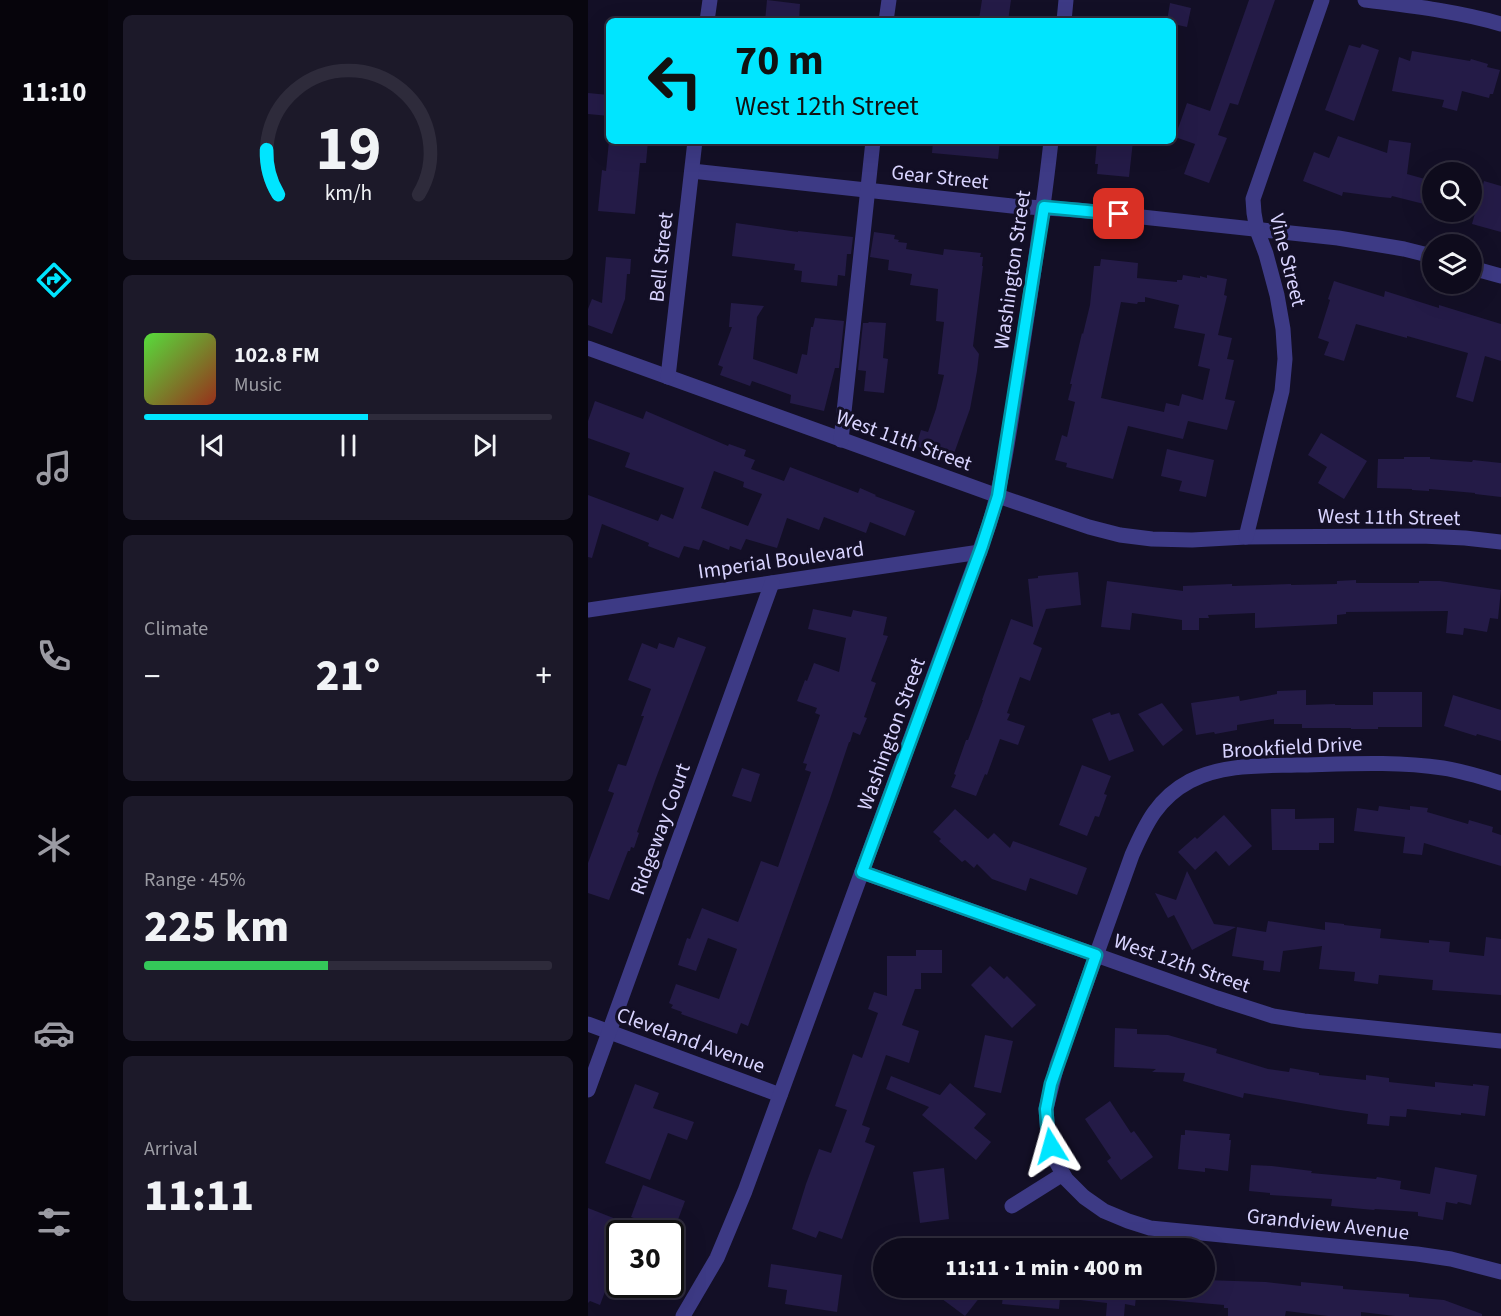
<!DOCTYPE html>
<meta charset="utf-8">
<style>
:root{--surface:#0e0b1c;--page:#1c1929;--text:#f1f3f6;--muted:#9b9ba3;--line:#2e2b3b;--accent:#00e5ff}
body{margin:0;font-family:"Source Sans 3",sans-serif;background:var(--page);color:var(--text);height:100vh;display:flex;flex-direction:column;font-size:22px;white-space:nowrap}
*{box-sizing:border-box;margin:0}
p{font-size:20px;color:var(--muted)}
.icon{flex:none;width:33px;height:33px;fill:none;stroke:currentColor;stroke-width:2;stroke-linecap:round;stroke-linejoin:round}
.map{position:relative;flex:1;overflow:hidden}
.panel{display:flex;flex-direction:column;gap:15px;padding:15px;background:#08060f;width:480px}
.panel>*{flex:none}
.top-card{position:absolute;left:18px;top:18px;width:570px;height:126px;border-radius:9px;box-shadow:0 6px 24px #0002,0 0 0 2px var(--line);background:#00e5ff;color:#111;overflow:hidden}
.fabs{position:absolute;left:834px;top:162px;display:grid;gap:12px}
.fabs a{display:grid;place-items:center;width:60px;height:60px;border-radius:50%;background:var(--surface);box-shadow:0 6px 24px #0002,0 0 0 2px var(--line);font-size:30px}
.speed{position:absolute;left:18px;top:1220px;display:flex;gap:12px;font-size:30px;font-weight:700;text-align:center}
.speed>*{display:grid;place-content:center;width:78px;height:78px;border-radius:50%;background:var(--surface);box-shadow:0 6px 24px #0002,0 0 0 2px var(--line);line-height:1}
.speed .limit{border:3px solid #111;border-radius:9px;background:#fff;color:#111}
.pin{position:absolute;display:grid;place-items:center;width:51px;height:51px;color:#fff;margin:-26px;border-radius:12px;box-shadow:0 3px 9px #0006}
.me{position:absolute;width:66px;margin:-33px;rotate:352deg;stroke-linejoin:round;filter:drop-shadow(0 0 4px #0008)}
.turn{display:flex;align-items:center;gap:21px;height:126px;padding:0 30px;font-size:27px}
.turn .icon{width:78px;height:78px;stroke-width:2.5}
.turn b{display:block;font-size:42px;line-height:51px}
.big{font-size:45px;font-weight:800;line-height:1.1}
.panel .widget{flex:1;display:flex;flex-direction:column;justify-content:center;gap:9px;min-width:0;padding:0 21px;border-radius:9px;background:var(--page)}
.panel .dial{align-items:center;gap:0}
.dial svg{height:156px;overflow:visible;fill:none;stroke:var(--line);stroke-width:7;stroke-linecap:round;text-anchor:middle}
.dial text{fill:var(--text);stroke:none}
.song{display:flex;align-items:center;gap:18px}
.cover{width:72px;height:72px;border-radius:9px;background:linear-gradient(135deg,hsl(110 70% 55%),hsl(10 70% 35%))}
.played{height:6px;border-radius:3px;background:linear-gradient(90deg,var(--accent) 55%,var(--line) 55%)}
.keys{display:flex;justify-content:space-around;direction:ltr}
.heat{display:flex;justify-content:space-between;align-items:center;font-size:33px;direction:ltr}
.charge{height:9px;border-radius:4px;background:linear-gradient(90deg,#34c759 45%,var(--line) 0)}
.trip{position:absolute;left:285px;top:1238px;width:342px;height:60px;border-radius:30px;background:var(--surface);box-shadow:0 6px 24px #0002,0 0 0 2px var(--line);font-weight:800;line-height:60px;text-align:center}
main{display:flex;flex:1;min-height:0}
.tab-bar{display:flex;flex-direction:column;width:108px;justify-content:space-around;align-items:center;background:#06040b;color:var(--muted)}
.tab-bar .icon{width:42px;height:42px}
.tab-bar .selected{color:var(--accent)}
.tab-bar b{font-size:27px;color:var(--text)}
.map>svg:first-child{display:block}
.building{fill:#241b47;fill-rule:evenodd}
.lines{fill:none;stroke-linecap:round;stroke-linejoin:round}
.minor{stroke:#3d3a85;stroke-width:15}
.route-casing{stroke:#0095a6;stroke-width:15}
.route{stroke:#00e5ff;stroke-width:10}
.labels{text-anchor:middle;stroke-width:6;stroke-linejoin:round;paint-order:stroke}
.street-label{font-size:21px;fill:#d9d4ff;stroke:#130f26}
</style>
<main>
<nav class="tab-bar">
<b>11:10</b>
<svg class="icon selected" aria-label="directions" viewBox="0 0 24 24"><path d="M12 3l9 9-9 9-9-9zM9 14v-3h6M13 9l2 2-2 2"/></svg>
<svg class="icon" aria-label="music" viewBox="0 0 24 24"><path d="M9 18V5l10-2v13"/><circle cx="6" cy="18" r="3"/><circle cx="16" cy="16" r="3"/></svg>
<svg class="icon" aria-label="phone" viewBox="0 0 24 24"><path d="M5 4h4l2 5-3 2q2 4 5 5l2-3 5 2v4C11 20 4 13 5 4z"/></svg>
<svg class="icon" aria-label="climate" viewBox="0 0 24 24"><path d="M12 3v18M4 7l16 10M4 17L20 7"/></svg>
<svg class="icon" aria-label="car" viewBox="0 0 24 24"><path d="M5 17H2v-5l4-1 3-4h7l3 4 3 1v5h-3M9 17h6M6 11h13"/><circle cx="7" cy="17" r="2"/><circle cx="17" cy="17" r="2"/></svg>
<svg class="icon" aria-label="filters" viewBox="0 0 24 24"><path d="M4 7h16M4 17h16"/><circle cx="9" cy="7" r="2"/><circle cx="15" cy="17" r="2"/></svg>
</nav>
<section class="panel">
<div class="widget dial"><svg viewBox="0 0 100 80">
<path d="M14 69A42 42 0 1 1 86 69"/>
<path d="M14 69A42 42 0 0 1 8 46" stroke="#00e5ff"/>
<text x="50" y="56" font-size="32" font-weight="700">19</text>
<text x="50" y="72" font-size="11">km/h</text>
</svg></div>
<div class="widget">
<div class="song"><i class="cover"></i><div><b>102.8 FM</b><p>Music</p></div></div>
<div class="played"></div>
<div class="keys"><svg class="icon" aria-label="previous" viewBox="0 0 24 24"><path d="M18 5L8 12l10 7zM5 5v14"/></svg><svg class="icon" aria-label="pause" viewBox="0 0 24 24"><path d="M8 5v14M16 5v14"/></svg><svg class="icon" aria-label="next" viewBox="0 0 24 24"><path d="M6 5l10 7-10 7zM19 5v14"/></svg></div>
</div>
<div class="widget"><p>Climate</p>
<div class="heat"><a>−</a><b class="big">21°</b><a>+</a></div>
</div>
<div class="widget"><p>Range · 45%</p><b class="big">225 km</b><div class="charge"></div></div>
<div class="widget"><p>Arrival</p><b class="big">11:11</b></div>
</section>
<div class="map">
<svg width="913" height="1316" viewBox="0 0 913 1316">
<rect width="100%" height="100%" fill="#130f26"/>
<g class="building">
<polygon points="179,0 212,4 211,21 177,21"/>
<polygon points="394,0 423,0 420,21 404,21 391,19"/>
<polygon points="661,0 687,0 650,105 642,103 630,135 639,138 621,183 596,174 607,144 587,137 599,103 622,111"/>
<polygon points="582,3 603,8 599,27 585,24 585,21 579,21"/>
<polygon points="774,44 791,50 766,121 737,110 761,45 772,48"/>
<polygon points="824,51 882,61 883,59 900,64 899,67 912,70 905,94 902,94 901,98 874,91 869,111 854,107 856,100 804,91 811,57 822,61"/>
<polygon points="0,93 21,95 21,116 0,114"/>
<polygon points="750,136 799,153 801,140 823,143 819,174 844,181 844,206 804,196 803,198 792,197 755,192 754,196 715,181 726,152 741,158"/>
<polygon points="21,141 60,141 58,163 52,163 47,214 10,211 14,170 18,171"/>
<polygon points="345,141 412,141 410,159 344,153"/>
<polygon points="509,141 545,141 541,177 509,174 510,164 507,164"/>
<polygon points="896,181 913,186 913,232 884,224"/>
<polygon points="148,223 210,232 210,231 265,237 263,254 259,254 257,276 250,275 249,286 213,282 214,271 206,270 207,264 144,256"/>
<polygon points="286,232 307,235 306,239 311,240 310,242 319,243 318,249 355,255 356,249 393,253 392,257 395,257 394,266 395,266 385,346 391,354 389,371 382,409 364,459 328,446 333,430 340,432 348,409 356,375 350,374 356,322 348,321 350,289 322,285 324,274 300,270 301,260 282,257"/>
<polygon points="18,257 43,259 42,274 39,274 37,299 24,334 0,325 0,309 4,299 14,303"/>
<path d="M513,259l37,4 -1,15 40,4v-2h5l1,-5 17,3v-2l7,2v-3l20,4 -3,16 3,1 -9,39 14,3 -5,21 7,1 -9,39 10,2 -8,29 -39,-9 -5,18 -55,-13 -15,53 -47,-12 1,-4 -12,-3 7,-25 5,2 8,-35 -7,-2 4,-16h-2l12,-51 1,1 7,-29 4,-39h6zM557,297l34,8 -5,23 31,6 -7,32 12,3 -7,31 -21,-6 -3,12 -13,-3 -2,9 -63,-14 20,-96 16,2 1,-2h7z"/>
<polygon points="746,281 796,297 797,291 851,308 851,305 913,324 913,361 897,356 885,402 868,397 880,353 819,336 819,338 768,324 756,361 736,355 741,342 730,338 742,300 740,299"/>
<polygon points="143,303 176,306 169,317 165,359 209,374 214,354 219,355 223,327 225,327 227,318 256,321 251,368 247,368 236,411 202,403 203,395 164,381 162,386 132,375 135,367 130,365 144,327 141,327"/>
<polygon points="281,322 298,323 295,358 300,359 296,393 276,391 278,371 270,370 275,323 280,323"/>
<path d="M7,401l48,18 3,-8 82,35 1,-2 17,6 -2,6 11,4 -4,9 33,12 6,-14 68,26 2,-5 16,7 -1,1 40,15 -10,25 -35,-14 -4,11 -42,-16 -5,13 -32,-12 -10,30 -31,-9 -5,11 -11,-4 -1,4 -26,-10 -4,10 -15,-4 -5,12 -31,-12 1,-3 -47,-19 -10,34 -4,-1v-62l70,26 3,-7 12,5 11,-31 -59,-21 5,-14 -42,-15v-17zM126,471l30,11 -1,5 19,7 -14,32 -47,-18z"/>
<polygon points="733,433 779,461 756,499 730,483 739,467 720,455"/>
<polygon points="579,449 626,460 618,497 591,491 594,481 573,476"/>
<polygon points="816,457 842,457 842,459 884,462 885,460 913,463 913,497 887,494 887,493 841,489 841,491 824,490 824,489 789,488 790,459 816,459"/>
<polygon points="490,572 493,605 458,609 445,644 454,648 442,681 432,677 419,713 422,714 419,720 437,726 430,745 412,739 399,775 397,774 388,796 363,787 368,775 366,774 378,740 380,740 395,700 394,700 423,619 445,627 440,579 450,578 450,576"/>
<polygon points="768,580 768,583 831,583 831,581 852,581 913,590 910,619 902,618 899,632 876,628 875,635 858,633 860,611 758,612 758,614 749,615 749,624 667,628 667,613 620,615 621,618 611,618 611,630 594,630 594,620 544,613 542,630 513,627 519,581 595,591 595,586 644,584 644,586 703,584 703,585 749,584 749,581"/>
<polygon points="225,609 263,617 265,610 299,617 295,635 300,636 283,681 288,683 276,717 279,718 272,735 265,732 262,742 261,742 242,799 160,1026 153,1023 149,1034 93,1014 94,1012 83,1008 85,1005 81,1003 88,984 131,999 149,949 120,938 108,971 90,965 99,938 102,939 114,908 150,922 173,861 190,867 223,772 217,770 219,764 215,763 232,715 227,713 229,708 209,701 217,680 219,681 226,663 251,672 258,638 220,629"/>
<polygon points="90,637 118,647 68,778 49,832 51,833 46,848 43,847 42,851 40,851 21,900 0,893 0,863 26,793 20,791 30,764 38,766 56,716 53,716 63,689 40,680 54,643 69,649 71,643 86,648"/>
<polygon points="718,690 718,705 747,704 747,705 785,705 785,692 834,692 834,727 790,727 790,729 763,729 763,728 714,728 714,724 686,724 686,719 649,725 649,730 627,734 626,732 608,735 603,703 651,696 652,701 689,694 689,691"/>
<polygon points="865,695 913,710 913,741 889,734 888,736 856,726"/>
<polygon points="574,703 595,730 575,746 550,714"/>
<polygon points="522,712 523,715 531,713 546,751 521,761 504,719"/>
<polygon points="494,765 523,776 516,794 519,795 511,817 507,816 499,836 471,825"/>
<polygon points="154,768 172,774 163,802 144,796"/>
<polygon points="791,806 822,810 822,806 840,808 839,812 880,824 881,820 905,827 904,832 913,835 913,866 836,843 834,855 815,853 817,837 766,831 769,808 790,811"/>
<polygon points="367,809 400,839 406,833 422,848 425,841 499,868 489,895 442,878 438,891 404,879 389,864 386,868 377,860 374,862 351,841 353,839 345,832"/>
<polygon points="683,809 707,809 707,819 746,818 746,843 731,843 731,850 684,850"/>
<polygon points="636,815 664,846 641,866 628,851 607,870 590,852 607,837 609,839"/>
<polygon points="599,871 626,924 648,927 604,950 586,915 580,918 567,893 588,900"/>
<polygon points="680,921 737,930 737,922 756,924 756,925 793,929 792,938 841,943 841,940 862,942 861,952 896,956 898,937 913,939 913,995 844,990 845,980 791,975 790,984 766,981 767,972 731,969 734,946 695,951 692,972 675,970 676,961 644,956 649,927 678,932"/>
<polygon points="328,950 354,950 354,973 333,973 333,989 327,989 314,1025 331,1031 321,1063 298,1055 274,1125 282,1128 277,1142 287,1146 254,1239 231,1231 228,1238 204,1229 218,1184 231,1149 243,1153 259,1110 247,1106 265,1054 274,1058 290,1013 280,1009 286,992 299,996 299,956 328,956"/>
<polygon points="402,966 416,979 419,976 448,1005 424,1028 383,985"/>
<polygon points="527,1028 549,1029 549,1034 580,1035 629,1049 628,1053 680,1069 701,1072 702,1068 731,1073 731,1075 778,1080 778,1075 801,1078 801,1082 847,1087 847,1082 885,1086 885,1084 901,1086 897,1116 873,1113 873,1115 819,1109 818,1117 802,1116 801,1126 779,1124 780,1114 752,1110 656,1093 655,1098 595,1081 597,1073 564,1072 568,1069 526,1067"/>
<polygon points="397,1035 425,1041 413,1093 386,1087"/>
<polygon points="303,1076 352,1095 362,1083 398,1114 386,1128 403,1142 388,1160 334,1115 341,1107 298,1089"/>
<polygon points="47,1084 71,1093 65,1108 106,1122 99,1140 80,1133 62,1180 17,1163"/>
<polygon points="522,1101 543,1133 546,1131 565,1157 533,1180 519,1161 523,1158 497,1119"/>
<polygon points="597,1130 642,1134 641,1140 643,1140 640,1171 617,1168 617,1172 590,1169 593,1135 597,1135"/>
<polygon points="663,1165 684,1166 724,1171 723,1173 788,1179 789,1177 813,1181 812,1189 842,1194 847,1167 889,1175 883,1205 870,1202 869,1204 858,1202 855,1220 830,1216 830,1212 787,1209 786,1210 743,1206 744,1199 682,1195 682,1193 661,1191"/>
<polygon points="356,1168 361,1219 332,1223 325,1172"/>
<polygon points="55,1185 97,1201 85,1233 43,1217"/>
<polygon points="0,1208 33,1221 17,1262 27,1265 12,1305 2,1301 0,1303"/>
<polygon points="183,1264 254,1275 249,1312 197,1304 199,1290 180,1287"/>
<polygon points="616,1280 678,1282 713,1286 713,1282 755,1286 755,1289 821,1294 821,1297 856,1300 894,1314 894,1316 807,1316 773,1312 773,1316 740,1316 698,1311 697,1316 640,1316 640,1308 636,1308 636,1305 566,1299 566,1287 616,1287"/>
<polygon points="338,1287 400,1287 377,1316"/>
<polygon points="416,1287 473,1287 471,1309 414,1304"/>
<polygon points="475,1287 549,1287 547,1306 537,1304 536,1316 518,1316 519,1303 474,1298"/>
</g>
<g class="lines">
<g class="minor">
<path d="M777,0c46,6 92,11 136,24"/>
<polyline points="119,21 122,0"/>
<polyline points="298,21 301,0"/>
<polyline points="476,21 478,0"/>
<polyline points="104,171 424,206 489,210 750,238 816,249 844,256"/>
<polyline points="884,268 913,276"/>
<polyline points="0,348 410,496 501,527 532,535 564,539 604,540 658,537 833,536 877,538 913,542"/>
<polyline points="80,377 107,141"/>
<polyline points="253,440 285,141"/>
<polyline points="658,537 694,391 697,359 695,329 689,295 678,254 669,230 666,213 665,199 734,0"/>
<polyline points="0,610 392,552"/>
<path d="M913,783c-19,-6 -38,-12 -58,-15 -48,-7 -97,-4 -146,-3 -36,1 -74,-1 -107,16 -32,17 -44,42 -58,74l-75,210 -11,44 2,26 6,23 12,21 18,18 20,14 24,10 22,7 267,26 34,5 50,13"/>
<polyline points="274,872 629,998 685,1016 716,1021 913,1041"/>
<polyline points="0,1024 192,1095"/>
<polyline points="0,1090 184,583"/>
<polyline points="424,1206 475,1174"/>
<path d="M95,1316l34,-58 28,-67 244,-666c16,-52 22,-107 31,-162 11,-74 23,-147 31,-222"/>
</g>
</g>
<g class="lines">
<g class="route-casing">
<polyline id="route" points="463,1146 460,1135 458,1109 463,1084 508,955 274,872 394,546 410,496 456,207 531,214"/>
</g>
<use href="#route" class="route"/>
</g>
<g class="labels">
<g class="street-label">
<text transform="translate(352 177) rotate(6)" y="7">Gear Street</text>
<text transform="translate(73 257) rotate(-84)" y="7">Bell Street</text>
<text transform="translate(700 260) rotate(76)" y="7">Vine Street</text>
<text transform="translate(424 270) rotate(-82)" y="7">Washington Street</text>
<text transform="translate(316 440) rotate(20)" y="7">West 11th Street</text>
<text transform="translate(801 517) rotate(1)" y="7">West 11th Street</text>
<text transform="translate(193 560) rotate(-8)" y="7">Imperial Boulevard</text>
<text transform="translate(303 734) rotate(-70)" y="7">Washington Street</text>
<text transform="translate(704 747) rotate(-3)" y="7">Brookfield Drive</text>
<text transform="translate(72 829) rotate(-70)" y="7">Ridgeway Court</text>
<text transform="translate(594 963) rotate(19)" y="7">West 12th Street</text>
<text transform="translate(103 1040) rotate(20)" y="7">Cleveland Avenue</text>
<text transform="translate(740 1224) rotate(6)" y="7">Grandview Avenue</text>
</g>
</g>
</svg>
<div class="fabs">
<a><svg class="icon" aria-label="search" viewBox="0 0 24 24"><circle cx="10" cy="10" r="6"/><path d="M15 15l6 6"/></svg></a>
<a><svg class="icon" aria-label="layers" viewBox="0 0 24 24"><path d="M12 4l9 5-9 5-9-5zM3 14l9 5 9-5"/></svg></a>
</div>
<div class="speed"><div class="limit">30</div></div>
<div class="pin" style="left:531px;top:214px;background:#d93025"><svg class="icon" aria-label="arrive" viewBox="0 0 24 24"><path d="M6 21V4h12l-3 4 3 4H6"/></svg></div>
<svg class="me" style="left:463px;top:1146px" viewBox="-20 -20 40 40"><path d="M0-17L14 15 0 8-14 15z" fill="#00e5ff" stroke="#fff" stroke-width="4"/></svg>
<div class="trip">11:11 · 1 min · 400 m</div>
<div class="top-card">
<div class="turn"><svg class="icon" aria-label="left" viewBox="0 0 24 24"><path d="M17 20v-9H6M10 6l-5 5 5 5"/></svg><div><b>70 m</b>West 12th Street</div></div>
</div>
</div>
</main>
